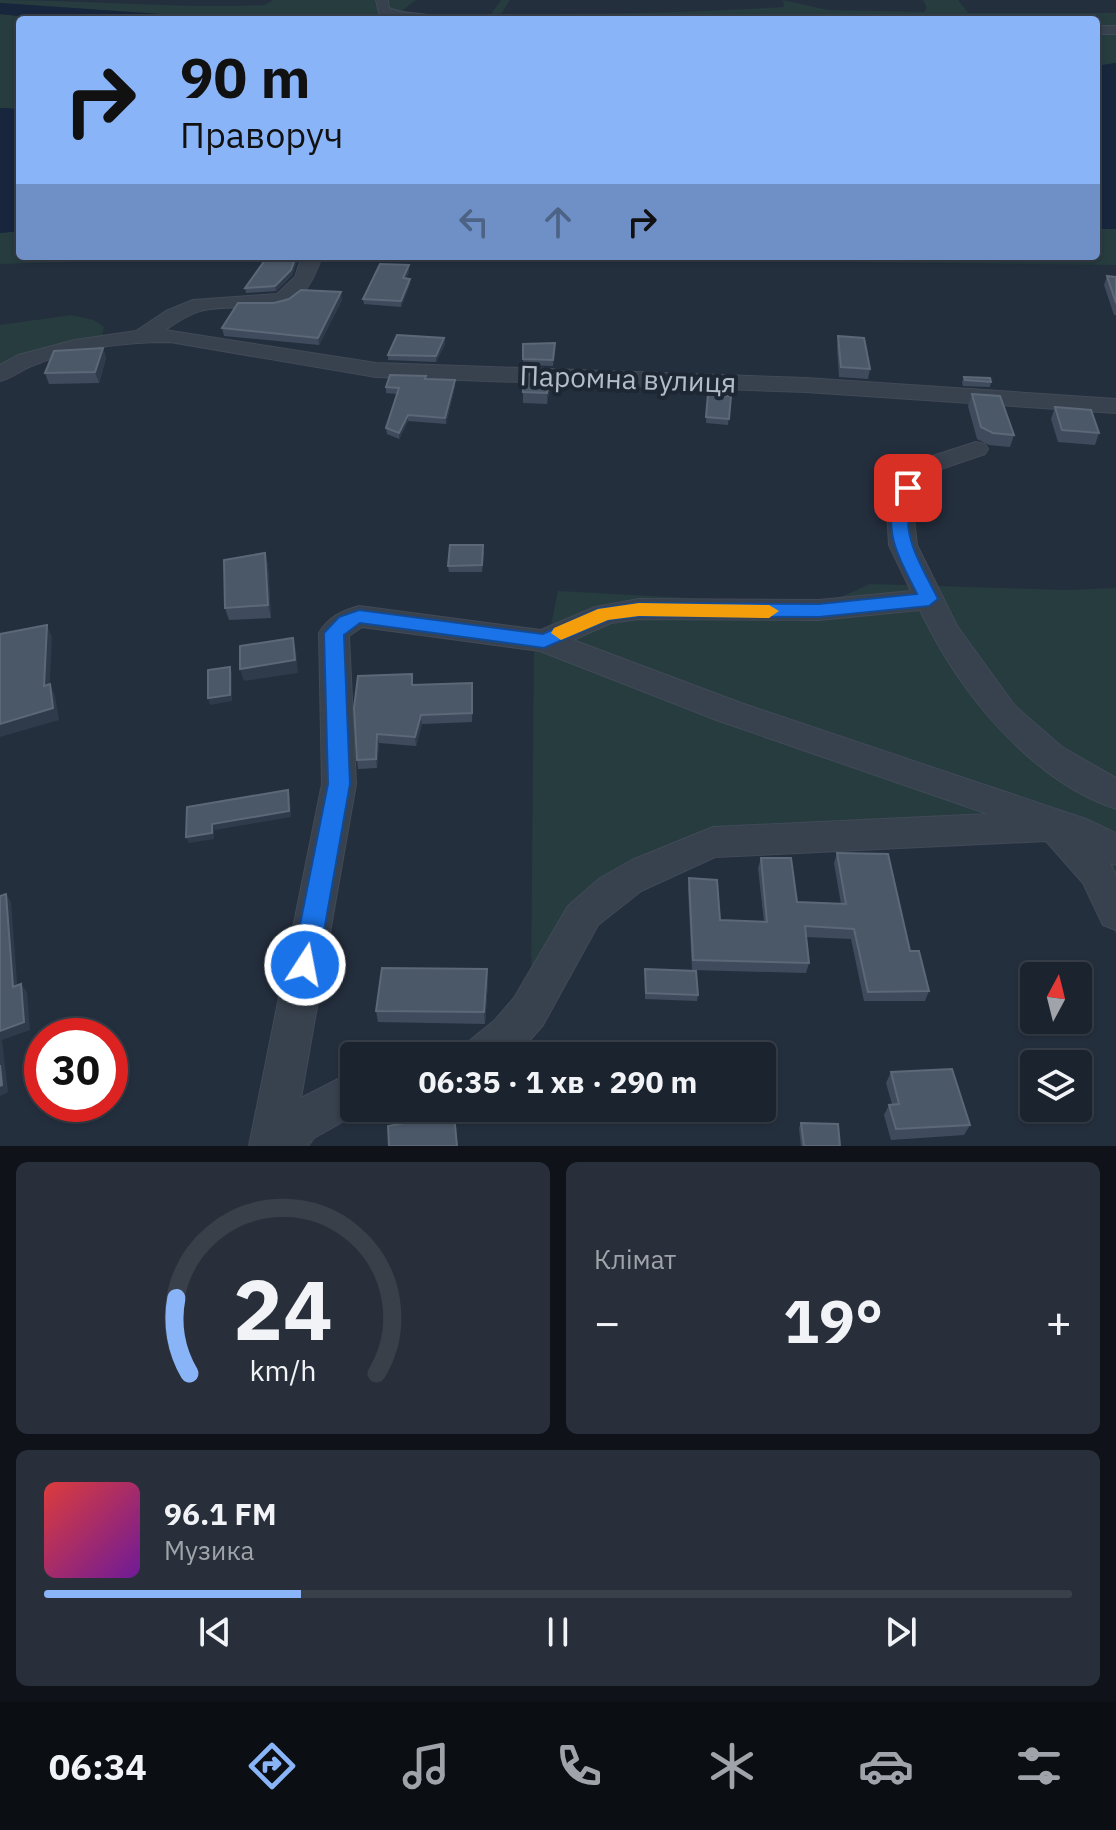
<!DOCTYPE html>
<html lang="uk">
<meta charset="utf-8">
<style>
:root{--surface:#1b232e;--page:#282f3a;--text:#f1f3f6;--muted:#a0a4aa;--line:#39404a;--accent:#8ab4f8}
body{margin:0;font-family:"IBM Plex Sans",sans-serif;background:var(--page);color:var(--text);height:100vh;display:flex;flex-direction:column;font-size:30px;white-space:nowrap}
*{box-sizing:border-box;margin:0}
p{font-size:26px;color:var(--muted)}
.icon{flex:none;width:44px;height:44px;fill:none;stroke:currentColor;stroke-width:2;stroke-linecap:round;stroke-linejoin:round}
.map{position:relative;height:1146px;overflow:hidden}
.details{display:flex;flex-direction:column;gap:16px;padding:16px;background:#0f1319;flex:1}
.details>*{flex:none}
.top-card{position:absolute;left:16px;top:16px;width:1084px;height:244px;border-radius:8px;box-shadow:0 2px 6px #0004,0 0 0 2px var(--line);background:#8ab4f8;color:#111;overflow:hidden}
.needle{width:52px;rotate:7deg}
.tools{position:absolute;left:1020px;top:962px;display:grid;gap:16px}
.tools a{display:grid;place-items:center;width:72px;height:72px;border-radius:8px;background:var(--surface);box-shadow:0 2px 6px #0004,0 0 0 2px var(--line);font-size:40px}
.speed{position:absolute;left:24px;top:1018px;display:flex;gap:16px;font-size:40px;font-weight:700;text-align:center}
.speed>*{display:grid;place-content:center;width:104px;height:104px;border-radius:50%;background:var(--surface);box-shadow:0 2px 6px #0004,0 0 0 2px var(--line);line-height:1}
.speed .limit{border:12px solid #d22;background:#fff;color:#111}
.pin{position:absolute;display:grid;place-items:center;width:68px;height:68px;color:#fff;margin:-34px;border-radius:16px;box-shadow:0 4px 12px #0006}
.me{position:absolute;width:88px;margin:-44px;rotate:11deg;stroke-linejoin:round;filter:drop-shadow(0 0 6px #0008)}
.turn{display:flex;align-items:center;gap:28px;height:168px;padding:0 32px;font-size:36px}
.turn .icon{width:104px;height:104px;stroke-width:2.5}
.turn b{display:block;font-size:56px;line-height:68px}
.lanes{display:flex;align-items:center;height:76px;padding:0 32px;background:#0003;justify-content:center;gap:40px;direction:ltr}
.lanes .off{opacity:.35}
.big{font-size:60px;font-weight:800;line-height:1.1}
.details .tile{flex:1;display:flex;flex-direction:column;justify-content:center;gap:12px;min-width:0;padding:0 28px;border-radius:12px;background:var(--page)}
.details .dial{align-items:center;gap:0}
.dial svg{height:208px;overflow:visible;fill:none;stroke:var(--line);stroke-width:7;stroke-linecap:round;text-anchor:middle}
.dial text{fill:var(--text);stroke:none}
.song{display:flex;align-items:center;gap:24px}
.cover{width:96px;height:96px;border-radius:12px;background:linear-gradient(135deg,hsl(0 70% 55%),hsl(280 70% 35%))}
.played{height:8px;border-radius:4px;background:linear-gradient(90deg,var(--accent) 25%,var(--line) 25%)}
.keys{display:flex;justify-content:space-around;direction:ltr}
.heat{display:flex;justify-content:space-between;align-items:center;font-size:44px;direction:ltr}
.details .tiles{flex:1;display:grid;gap:16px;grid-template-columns:1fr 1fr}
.tile:last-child{grid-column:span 2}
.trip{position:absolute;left:340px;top:1042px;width:436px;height:80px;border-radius:8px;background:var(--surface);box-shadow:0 2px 6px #0004,0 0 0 2px var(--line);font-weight:800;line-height:80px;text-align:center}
.tabs{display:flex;height:128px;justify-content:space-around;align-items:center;background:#0b0e12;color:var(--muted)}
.tabs .icon{width:56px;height:56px}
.tabs .active{color:var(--accent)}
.tabs b{font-size:36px;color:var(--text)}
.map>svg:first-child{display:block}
.green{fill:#263c3f}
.water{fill:#17263c}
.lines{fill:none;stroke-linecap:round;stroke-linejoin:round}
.street-casing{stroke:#414a57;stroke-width:2}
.street{fill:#38414e;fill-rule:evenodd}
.wall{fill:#3f4b5c}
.shaded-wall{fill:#2f3b4b}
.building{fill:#4b5868;stroke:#5c6777;stroke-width:2}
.route{fill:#1a73e8;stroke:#114b97;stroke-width:2}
.slow{fill:#f59e0b}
.labels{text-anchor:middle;stroke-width:8;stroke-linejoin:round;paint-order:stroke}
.street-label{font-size:28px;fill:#b4bcc9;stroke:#1d2633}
</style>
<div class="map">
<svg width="1116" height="1146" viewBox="0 0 1116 1146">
<rect width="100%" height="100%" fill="#242f3e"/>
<g class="green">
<path d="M0,0c89,0 177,9 265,5l8,-5h106l9,11 -4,-11h32l-16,12v4l87,4 14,-20h9l-9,14c95,0 190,-1 283,-7l-1,-7 45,10 96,2 3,-4 -4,-8h35l10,13h148v50l-20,3v-46h-786l-122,-4 -188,-13z"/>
<polygon points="0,14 58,20 20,20 20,109 0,108"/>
<polygon points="1096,229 1116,229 1116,265 309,256 0,264 0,233 20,231 20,256 1096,256"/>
<polygon points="71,315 94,320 104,327 102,336 0,367 0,325"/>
<polygon points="870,584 1068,590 1116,588 1116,935 1077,860 1051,844 1004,834 748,847 697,864 612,902 531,984 534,645 550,630 558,591 823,605"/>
</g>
<g class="water">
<polygon points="0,3 188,16 310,20 58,20 0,14"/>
<polygon points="1116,63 1116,229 1096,229 1096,66"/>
<polygon points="0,108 20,109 20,231 0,233"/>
</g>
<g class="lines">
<g class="street-casing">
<g id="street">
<path d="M376,0h12l1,8c17,8 39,3 53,12h-49l-14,-7z"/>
<polygon points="780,16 890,16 896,20 774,20"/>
<polygon points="904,16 980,16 986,20 898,20"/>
<rect x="1096" y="26" width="20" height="8"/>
<path d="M302,256h20c-26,78 -60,42 -118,54 -14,3 -27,12 -39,20l211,33 430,15 310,21v14l-310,-21 -430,-15 -206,-35c-44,0 -95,6 -136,23 -12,4 -21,13 -34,16v-16l18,-10 57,-15 61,-9 30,-20 27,-11 84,-6 18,-17z"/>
<path d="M976,442l9,2 3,5 -3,5 -53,18 -8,7 -3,20 -8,11 4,35 40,81 58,80 47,41 54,31v31c-87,-29 -158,-119 -196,-199l-101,10 -180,-1 -28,4 -38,17 168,63 345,116 30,14v32l-6,-2 6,12v55l-13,-5 -20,-42 -37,-42 -331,16 -74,34 -43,34 -55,100 -27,31h-54l6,-14 27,-22 19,-22 54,-92 32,-28 32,-18 81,-33 275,-13 -269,-93 -179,-70 -178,-24 -13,9 7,148 -55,314 53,-27v37h13l-53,30 -6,8h-59l73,-362 -3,-151c9,-16 23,-22 40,-27l182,24 54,-23 44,-8 180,1 92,-9 -22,-46 -2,-35 8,-12 4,-22 15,-14z"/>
</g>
</g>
<use href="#street" class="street"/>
</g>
<g class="wall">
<polygon points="296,256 297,261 292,275 276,291 246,293 245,288"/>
<polygon points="409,265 409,271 406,279 410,284 401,307 364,304 363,299"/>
<polygon points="1107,276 1116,277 1116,315 1114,315 1104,285"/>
<polygon points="342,300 319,345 224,336 222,328 274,303"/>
<polygon points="838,336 870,369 868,379 839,377 837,346"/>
<polygon points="444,338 445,344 436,362 388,360 388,355"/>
<polygon points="555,343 553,366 523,365 523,344"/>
<polygon points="103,348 106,358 99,383 49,384 45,373"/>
<polygon points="523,374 550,386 547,404 523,403"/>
<polygon points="964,377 991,382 990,387 963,386 962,382"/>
<polygon points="426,379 455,386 446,424 408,421 399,439 387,434 386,428 397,394 386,393 386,387"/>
<polygon points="708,394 731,396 728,425 706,423"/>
<polygon points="972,394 1014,435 1010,447 989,445 977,439 968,406"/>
<polygon points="1055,407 1099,433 1095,445 1058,442 1051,419"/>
<polygon points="484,551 482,572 449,572 448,566"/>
<polygon points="265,553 268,566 271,618 229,620 225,608"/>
<polygon points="413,685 473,692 472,722 422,724 416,746 379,743 377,768 358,769 357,760"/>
<polygon points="837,853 910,951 929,991 925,1001 864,1001 851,939 806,937 809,963 806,973 692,970 688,889 689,878 720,920 764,922 758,868 761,858 797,902 841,904 834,863"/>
<polygon points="645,969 698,995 697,1001 645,999"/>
<polygon points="488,981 485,1024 378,1022 376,1011"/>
<polygon points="891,1072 970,1125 964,1135 891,1140 884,1115 889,1105 892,1104 886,1083"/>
<polygon points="801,1123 840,1146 801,1146 799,1128"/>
</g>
<g class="shaded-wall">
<polygon points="296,256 297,261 292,275 276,291 275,286"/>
<polygon points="409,265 409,271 404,284 403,278"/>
<polygon points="410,279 410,284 401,307 401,301"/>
<polygon points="341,292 342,300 319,345 318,338"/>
<polygon points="444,338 445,344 436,362 436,356"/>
<polygon points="103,348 106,358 99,383 95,372"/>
<polygon points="550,375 550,386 547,404 547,393"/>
<polygon points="455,380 455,386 446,424 445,418"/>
<polygon points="408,415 408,421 399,439 399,433"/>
<polygon points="265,553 268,566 271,618 268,605"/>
<polygon points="47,625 52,637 49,697 44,686"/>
<polygon points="293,638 296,650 298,673 244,681 240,669"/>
<polygon points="230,667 232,673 232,701 210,705 208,698"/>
<polygon points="50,684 55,696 59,720 0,737 0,724"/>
<polygon points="421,715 422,724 416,746 415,737"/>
<polygon points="377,734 379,743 377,768 376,759"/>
<polygon points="288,790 290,796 291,817 214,830 214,839 189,843 186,837 212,824"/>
<polygon points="6,894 11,902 18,995 13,987"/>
<polygon points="487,969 488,981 485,1024 484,1012"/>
<polygon points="21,984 27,992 30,1030 2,1040 8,1092 0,1096 0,1031"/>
</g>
<g class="building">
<polygon points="268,256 296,256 291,270 275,286 245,288"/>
<polygon points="380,264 409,265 403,278 410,279 401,301 363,299"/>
<polygon points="1107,276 1116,277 1116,303"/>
<polygon points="301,290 341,292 318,338 222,328 238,303 274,303 289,299"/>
<polygon points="397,335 444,338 436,356 388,355"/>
<polygon points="838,336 864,338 870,369 841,367"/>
<polygon points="555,343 553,360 523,359 523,344"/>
<polygon points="103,348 95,372 45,373 54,351"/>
<polygon points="523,374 550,375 547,393 523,392"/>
<polygon points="390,375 426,376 425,379 455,380 445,418 408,415 399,433 386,428 399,388 386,387"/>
<polygon points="964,377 990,378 991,382 965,380"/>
<polygon points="708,394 731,396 729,419 706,417"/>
<polygon points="972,394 1000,396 1014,435 993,433 981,427"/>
<polygon points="1055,407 1091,410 1099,433 1062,430"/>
<polygon points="450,545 483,545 482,565 448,566"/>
<polygon points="265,553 268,605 225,608 224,560"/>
<polygon points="47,625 44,686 50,684 53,708 0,724 0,634"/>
<polygon points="293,638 295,660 240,669 240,646"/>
<polygon points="230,667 230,695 208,698 208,670"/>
<polygon points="412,674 412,685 472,683 472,713 421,715 415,737 377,734 376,759 357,760 354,708 358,676"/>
<polygon points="288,790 289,811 212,824 212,833 186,837 187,807"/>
<polygon points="837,853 888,854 910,951 919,951 929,991 868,992 854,929 805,926 809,963 693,960 689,878 717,880 720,920 767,922 761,858 791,858 797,902 846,904"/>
<polygon points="6,894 13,987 21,984 24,1022 0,1031 0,896"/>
<polygon points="382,968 487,969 484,1012 376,1011"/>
<polygon points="645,969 696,971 698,995 646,993"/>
<polygon points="0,1065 2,1085 0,1086"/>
<polygon points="952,1069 970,1125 896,1129 889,1105 899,1104 891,1072"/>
<polygon points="454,1114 457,1146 389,1146 388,1126"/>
<polygon points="801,1123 838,1124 840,1146 804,1146"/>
</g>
<path class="route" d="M908,482l8,6c0,10 -5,14 -7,23 -6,29 17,63 29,88l-9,7 -110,11 -180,-1 -31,4 -64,28 -184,-25 -16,12 6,149 -32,181 -4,8 -9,4 -9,-4 -4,-8 36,-181 -4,-151 15,-16 20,-7 184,24 55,-25 41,-6 180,1 98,-10c-12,-25 -30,-53 -25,-82 1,-9 7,-14 7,-24z"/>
<polygon class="slow" points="639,603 769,605 779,611 769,618 639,616 608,620 561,640 551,633 554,628 598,609"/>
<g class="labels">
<g class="street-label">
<text transform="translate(628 379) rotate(2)" y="10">Паромна вулиця</text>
</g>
</g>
</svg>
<div class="tools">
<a><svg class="needle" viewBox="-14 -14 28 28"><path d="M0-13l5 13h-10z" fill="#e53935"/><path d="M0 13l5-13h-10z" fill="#a0a4aa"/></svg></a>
<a><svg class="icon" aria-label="layers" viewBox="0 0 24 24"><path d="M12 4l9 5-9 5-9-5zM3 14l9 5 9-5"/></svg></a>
</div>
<div class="speed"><div class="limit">30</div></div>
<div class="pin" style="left:908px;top:488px;background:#d93025"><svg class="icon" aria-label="arrive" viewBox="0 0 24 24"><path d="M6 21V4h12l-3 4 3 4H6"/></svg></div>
<svg class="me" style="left:305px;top:965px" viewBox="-20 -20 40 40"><circle r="17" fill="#1a73e8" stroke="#fff" stroke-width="3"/><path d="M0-11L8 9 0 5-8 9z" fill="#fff"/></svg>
<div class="trip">06:35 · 1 хв · 290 m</div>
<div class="top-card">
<div class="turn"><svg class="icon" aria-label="right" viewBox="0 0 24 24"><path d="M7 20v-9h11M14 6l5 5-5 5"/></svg><div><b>90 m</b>Праворуч</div></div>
<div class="lanes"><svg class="icon off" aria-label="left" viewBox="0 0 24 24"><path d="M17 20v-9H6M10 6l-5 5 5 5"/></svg><svg class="icon off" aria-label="ahead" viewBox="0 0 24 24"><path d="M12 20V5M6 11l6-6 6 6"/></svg><svg class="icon" aria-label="right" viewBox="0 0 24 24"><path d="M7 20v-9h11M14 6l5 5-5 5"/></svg></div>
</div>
</div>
<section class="details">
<div class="tiles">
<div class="tile dial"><svg viewBox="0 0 100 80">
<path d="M14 69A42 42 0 1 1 86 69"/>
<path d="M14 69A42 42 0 0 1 9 40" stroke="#8ab4f8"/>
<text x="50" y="56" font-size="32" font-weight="700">24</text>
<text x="50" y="72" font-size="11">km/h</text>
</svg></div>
<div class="tile"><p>Клімат</p>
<div class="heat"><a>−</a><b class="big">19°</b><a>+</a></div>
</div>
<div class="tile">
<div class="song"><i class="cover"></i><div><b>96.1 FM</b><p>Музика</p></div></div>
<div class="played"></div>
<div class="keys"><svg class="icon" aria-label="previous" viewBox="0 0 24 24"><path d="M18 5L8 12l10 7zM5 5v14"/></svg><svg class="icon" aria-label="pause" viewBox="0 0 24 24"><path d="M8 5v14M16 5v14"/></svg><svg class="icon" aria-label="next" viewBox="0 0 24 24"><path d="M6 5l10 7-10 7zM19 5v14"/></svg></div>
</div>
</div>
</section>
<nav class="tabs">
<b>06:34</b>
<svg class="icon active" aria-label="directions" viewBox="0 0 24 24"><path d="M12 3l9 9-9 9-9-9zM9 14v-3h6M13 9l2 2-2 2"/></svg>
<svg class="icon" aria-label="music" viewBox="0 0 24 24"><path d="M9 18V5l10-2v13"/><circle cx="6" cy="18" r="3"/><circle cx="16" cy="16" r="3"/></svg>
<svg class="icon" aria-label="phone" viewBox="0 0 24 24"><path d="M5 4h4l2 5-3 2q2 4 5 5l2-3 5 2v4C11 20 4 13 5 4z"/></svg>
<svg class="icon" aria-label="climate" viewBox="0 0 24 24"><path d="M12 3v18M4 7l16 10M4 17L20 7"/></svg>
<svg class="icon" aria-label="car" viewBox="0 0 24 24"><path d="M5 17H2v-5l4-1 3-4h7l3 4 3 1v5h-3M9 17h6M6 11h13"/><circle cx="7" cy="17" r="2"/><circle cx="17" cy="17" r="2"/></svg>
<svg class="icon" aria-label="filters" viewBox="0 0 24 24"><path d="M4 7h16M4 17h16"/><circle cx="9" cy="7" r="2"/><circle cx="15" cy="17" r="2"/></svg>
</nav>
